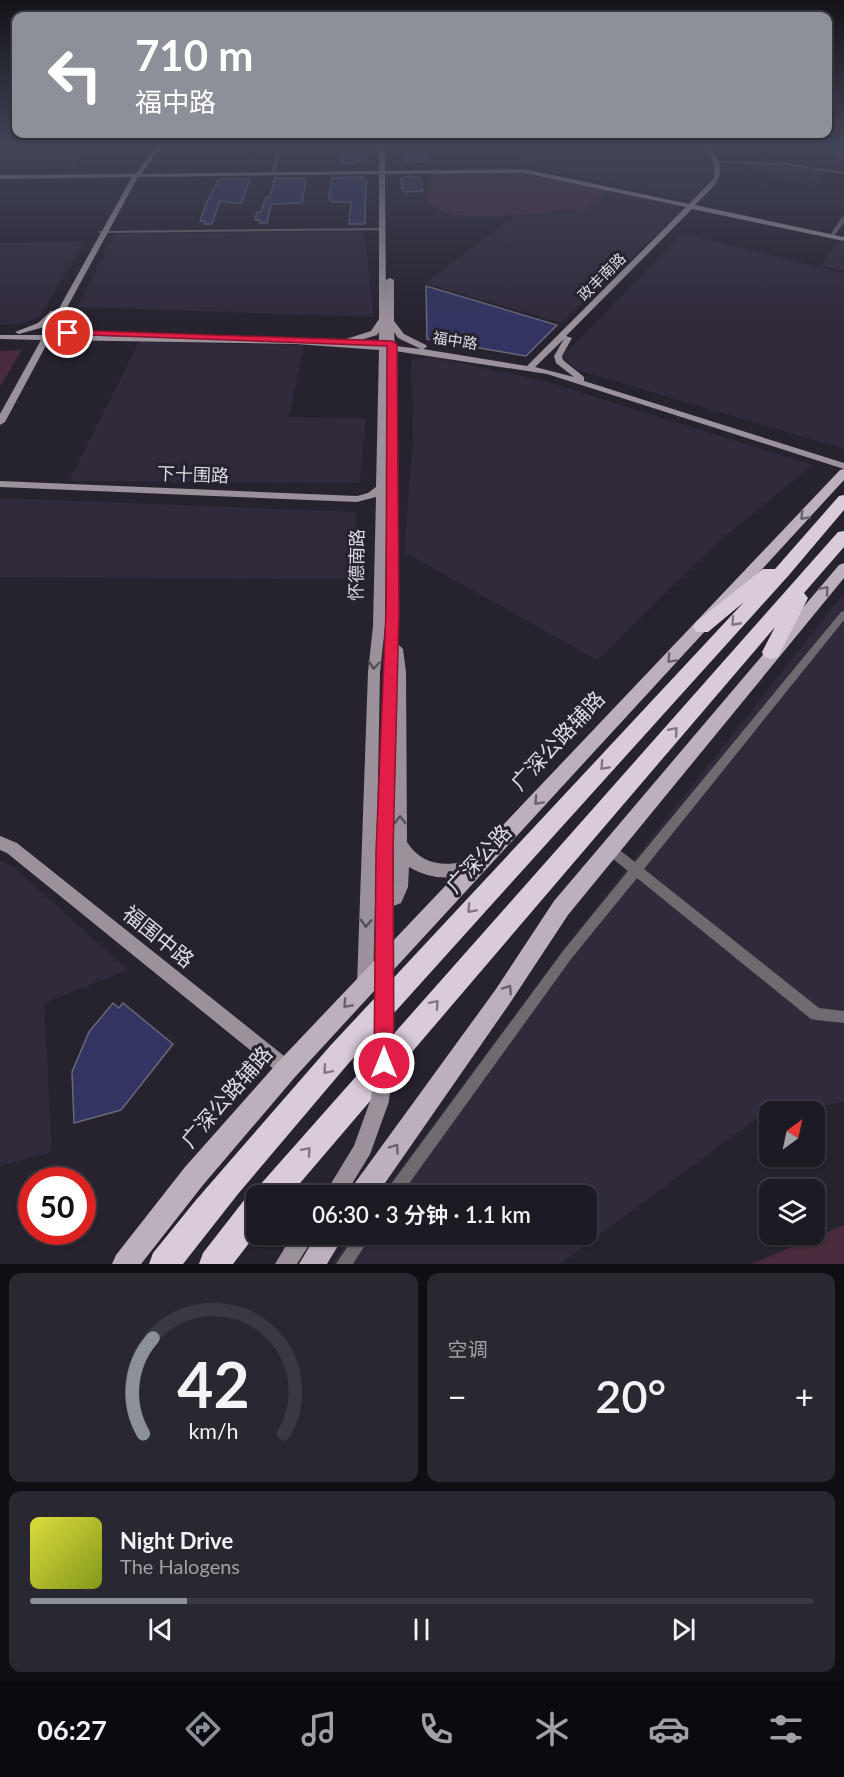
<!DOCTYPE html>
<html lang="zh">
<meta charset="utf-8">
<style>
:root{--surface:#1c1a22;--page:#29272f;--text:#f1f3f6;--muted:#a0a1a5;--line:#3a3840;--accent:#8c9099}
body{margin:0;font-family:Lato,"Noto Sans SC",sans-serif;background:var(--page);color:var(--text);height:100vh;display:flex;flex-direction:column;font-size:22px;white-space:nowrap}
*{box-sizing:border-box;margin:0}
p{font-size:20px;color:var(--muted)}
.icon{flex:none;width:33px;height:33px;fill:none;stroke:currentColor;stroke-width:2;stroke-linecap:round;stroke-linejoin:round}
.map{position:relative;height:1264px;overflow:hidden}
.panel{display:flex;flex-direction:column;gap:9px;padding:9px;background:#0f0e13;flex:1}
.panel>*{flex:none}
.guide{position:absolute;left:12px;top:12px;width:820px;height:126px;border-radius:12px;box-shadow:0 2px 4px #0004,0 0 0 2px var(--line);background:#8c9099;color:#fff;overflow:hidden}
.needle{width:39px;rotate:33deg}
.tools{position:absolute;left:759px;top:1101px;display:grid;gap:12px}
.tools a{display:grid;place-items:center;width:66px;height:66px;border-radius:12px;background:var(--surface);box-shadow:0 2px 4px #0004,0 0 0 2px var(--line);font-size:30px}
.speed{position:absolute;left:18px;top:1167px;display:flex;gap:12px;font-size:30px;font-weight:700;text-align:center}
.speed>*{display:grid;place-content:center;width:78px;height:78px;border-radius:50%;background:var(--surface);box-shadow:0 2px 4px #0004,0 0 0 2px var(--line);line-height:1}
.speed .limit{border:9px solid #d22;background:#fff;color:#111}
.pin{position:absolute;display:grid;place-items:center;width:51px;height:51px;color:#fff;margin:-26px;border:3px solid #fff;border-radius:50%;box-shadow:0 2px 6px #0007}
.me{position:absolute;width:66px;margin:-33px;rotate:0deg;stroke-linejoin:round;filter:drop-shadow(0 0 4px #0008)}
.turn{display:flex;align-items:center;gap:21px;height:126px;padding:0 24px;font-size:27px}
.turn .icon{width:78px;height:78px;stroke-width:2.5}
.turn b{display:block;font-size:42px;line-height:51px}
.big{font-size:45px;font-weight:600;line-height:1.1}
.panel .tile{flex:1;display:flex;flex-direction:column;justify-content:center;gap:9px;min-width:0;padding:0 21px;border-radius:12px;background:var(--page)}
.panel .dial{align-items:center;gap:0}
.dial svg{height:156px;overflow:visible;fill:none;stroke:var(--line);stroke-width:7;stroke-linecap:round;text-anchor:middle}
.dial text{fill:var(--text);stroke:none}
.song{display:flex;align-items:center;gap:18px}
.cover{width:72px;height:72px;border-radius:9px;background:linear-gradient(135deg,hsl(60 70% 55%),hsl(70 70% 35%))}
.played{height:6px;border-radius:3px;background:linear-gradient(90deg,var(--accent) 20%,var(--line) 20%)}
.keys{display:flex;justify-content:space-around;direction:ltr}
.heat{display:flex;justify-content:space-between;align-items:center;font-size:33px;direction:ltr}
.panel .tiles{flex:1;display:grid;gap:9px;grid-template-columns:1fr 1fr}
.tile:last-child{grid-column:span 2}
.trip{position:absolute;left:246px;top:1185px;width:351px;height:60px;border-radius:12px;background:var(--surface);box-shadow:0 2px 4px #0004,0 0 0 2px var(--line);font-weight:600;line-height:60px;text-align:center}
.menu{display:flex;height:96px;justify-content:space-around;align-items:center;background:#0b0a0e;color:var(--muted)}
.menu .icon{width:42px;height:42px}
.menu .active{color:var(--accent)}
.menu b{font-size:27px;color:var(--text)}
.map>svg:first-child{display:block}
.built{fill:#312a3b}
.green{fill:#4a2b3d}
.building{fill:#333461;stroke:#666777;stroke-width:1.5}
.lines{fill:none;stroke-linecap:round;stroke-linejoin:round}
.street{fill:#6f6a6f;fill-rule:evenodd}
.secondary{fill:#9a919a;fill-rule:evenodd}
.primary{fill:#bbb0bc;fill-rule:evenodd}
.highway{fill:#d9cbda;fill-rule:evenodd}
.secondary-bridge-far1{stroke:#9a919a;stroke-width:14}
.secondary-bridge{stroke:#9a919a;stroke-width:18}
.oneway{stroke:#69626e}
.oneway2{stroke:#807684}
.oneway3{stroke:#544e59}
.route{fill:#e11d48;stroke:#92132f;stroke-width:1.5}
.labels{text-anchor:middle;stroke-width:6;stroke-linejoin:round;paint-order:stroke}
.far-street-label{font-size:15px;fill:#dedbe4;stroke:#26222e}
.street-label{font-size:18px;fill:#dedbe4;stroke:#26222e}
.near-street-label{font-size:21px;fill:#dedbe4;stroke:#26222e}
</style>
<div class="map">
<svg width="844" height="1264" viewBox="0 0 844 1264">
<rect width="100%" height="100%" fill="#26222e"/>
<g class="built">
<polygon points="0,145 89,145 73,168 0,168"/>
<polygon points="534,145 701,145 715,168 712,179 691,200 516,164 535,150"/>
<polygon points="745,163 797,166 826,171 816,185 750,172"/>
<polygon points="608,190 677,206 683,210 561,323 425,283 517,214 546,213 558,209 584,210"/>
<polygon points="364,231 374,317 77,307 114,234"/>
<polygon points="683,234 844,273 844,449 577,370 562,356"/>
<polygon points="837,241 844,242 844,271 821,266"/>
<polygon points="84,242 40,317 21,324 0,325 0,243"/>
<polygon points="139,342 304,345 289,417 366,418 360,483 69,481"/>
<polygon points="429,357 538,379 813,465 719,541 597,660 404,552 413,437 411,360"/>
<polygon points="0,498 356,512 357,579 0,577"/>
<polygon points="844,593 844,1102 790,1111 770,1112 769,1115 759,1117 560,1264 332,1264 353,1235 586,1234 586,1196 381,1195 565,947"/>
<polygon points="0,861 11,865 128,970 44,1003 52,1152 0,1166"/>
</g>
<g class="green">
<path d="M517,172l91,18 -24,20 -26,-1 -11,4c-36,1 -87,12 -119,-9l3,-31z"/>
<polygon points="22,350 0,386 0,351"/>
<polygon points="844,1225 844,1264 751,1264"/>
</g>
<g class="building">
<polygon points="405,145 424,145 425,159 422,162 405,160"/>
<polygon points="361,146 360,159 357,163 342,163 343,147"/>
<polygon points="408,176 420,178 423,191 403,192 401,179"/>
<polygon points="362,177 366,180 365,224 349,224 351,202 331,202 329,199 332,178"/>
<polygon points="275,178 306,178 302,203 271,204 267,223 260,223 260,220 255,220 257,212 261,212 266,197 270,197"/>
<polygon points="219,179 249,179 249,181 241,204 220,201 212,224 204,224 205,221 200,221 206,204"/>
<polygon points="426,286 557,325 526,356 427,339"/>
<polygon points="113,1003 119,1008 123,1003 173,1044 121,1110 74,1123 72,1072 89,1032"/>
</g>
<g class="lines">
<g class="street">
<polygon points="277,145 281,145 276,170 274,171 272,170"/>
<polygon points="824,145 829,145 844,159 844,162"/>
<polygon points="722,161 785,163 844,172 844,174 785,165 721,163"/>
<polygon points="842,217 844,217 844,222 835,235 831,235 831,234"/>
<polygon points="381,228 383,228 383,230 100,233 98,232 100,231"/>
<polygon points="844,611 844,620 644,869 819,1008 844,1011 844,1023 816,1020 811,1019 637,878 571,959 400,1196 384,1196 386,1191 563,951 628,871 604,852 602,848 604,844 608,843 612,844 635,862 841,612"/>
<polygon points="356,1234 372,1234 353,1264 336,1264"/>
</g>
<g class="secondary">
<path d="M158,145h5l-22,29 238,-3v-26h6v26l139,-2 165,35 25,-26v-15l-10,-18h5c23,29 7,39 -14,60l149,32v4l-152,-32 -126,127 6,2 -10,18 1,4 21,17v4l260,82v6l-297,-95 -152,-23 3,293 5,5 3,23 1,170c12,20 33,25 55,20 7,-2 11,-5 18,-2l3,5 -3,5c-25,10 -47,11 -71,-3l-1,20 -7,16 -15,6 -11,-3 -2,79 -2,6 -6,2 -6,-2 -2,-6 11,-313 5,-46 3,-129 -19,5 -357,-15v-6l357,15 11,-3 8,-6 3,-137 -83,-6 -247,-4 -44,82 -5,3v-11l41,-74 -41,-1v-4h44l10,-18 -10,10 -25,7 -4,-2 23,-9 13,-12 6,1 75,-135 -132,2v-4l135,-1zM524,173l162,34 -159,159 -104,-17 4,-2 -1,-2 -22,-11 -10,-13v-41l-4,-2 -4,2v20l-1,-126zM379,174v145l-8,12 -25,8v4l-50,-3 -244,-5 86,-158zM379,332v13l-28,-2 26,-8zM394,332l4,6 23,11 -26,-3zM564,339l-10,17 2,7 18,14 -39,-10zM387,425v186l-10,241 2,5 5,2 5,-2 2,-5 2,-43 1,72 -2,7 -6,5h-3l-7,-8 4,-213 5,-46z"/>
<polygon points="0,836 17,843 293,1063 296,1069 293,1075 287,1078 281,1075 7,853 0,850"/>
<polygon points="293,1234 316,1234 297,1264 275,1264"/>
</g>
<g class="primary">
<polygon points="844,469 844,480 295,1077 203,1185 141,1264 112,1264 116,1255 185,1167 279,1061 840,470"/>
<polygon points="844,563 844,578 568,915 510,1003 376,1196 349,1196 352,1187 496,989 554,901 839,565"/>
<polygon points="317,1234 345,1234 327,1264 299,1264"/>
</g>
<g class="highway">
<polygon points="844,495 844,510 789,575 348,1064 238,1194 183,1264 149,1264 153,1253 196,1200 330,1046 744,602 708,632 696,632 693,627 696,622 763,569 775,569 839,496"/>
<polygon points="844,531 844,547 804,593 808,598 778,657 771,659 764,657 762,652 775,627 289,1196 256,1196 256,1234 233,1264 199,1264 203,1253 245,1199 254,1196 259,1186 838,532"/>
</g>
<polyline class="secondary-bridge-far1" points="384,852 384,908"/>
<polyline class="secondary-bridge" points="334,1196 362,1150 380,1100 384,1063 384,907"/>
</g>
<defs><path id="oneway-chevron" d="M-2-3.5L2.5 0L-2 3.5" fill="none" stroke-width="1.6" stroke-linecap="round" stroke-linejoin="round" transform="scale(1.5)"/></defs>
<g class="oneway">
<use href="#oneway-chevron" transform="translate(804 516) rotate(133)"/>
<use href="#oneway-chevron" transform="translate(825 590) rotate(-49)"/>
<use href="#oneway-chevron" transform="translate(671 659) rotate(133)"/>
<use href="#oneway-chevron" transform="translate(538 801) rotate(133)"/>
<use href="#oneway-chevron" transform="translate(508 989) rotate(-56)"/>
<use href="#oneway-chevron" transform="translate(347 1004) rotate(133)"/>
<use href="#oneway-chevron" transform="translate(395 1148) rotate(-55)"/>
</g>
<g class="oneway2">
<use href="#oneway-chevron" transform="translate(735 622) rotate(132)"/>
<use href="#oneway-chevron" transform="translate(674 731) rotate(-49)"/>
<use href="#oneway-chevron" transform="translate(604 766) rotate(133)"/>
<use href="#oneway-chevron" transform="translate(471 909) rotate(133)"/>
<use href="#oneway-chevron" transform="translate(435 1004) rotate(-49)"/>
<use href="#oneway-chevron" transform="translate(327 1070) rotate(131)"/>
<use href="#oneway-chevron" transform="translate(307 1151) rotate(-49)"/>
</g>
<g class="oneway3">
<use href="#oneway-chevron" transform="translate(374 665) rotate(95)"/>
<use href="#oneway-chevron" transform="translate(400 820) rotate(-90)"/>
<use href="#oneway-chevron" transform="translate(366 923) rotate(92)"/>
</g>
<linearGradient id="sky" x2="0" y2="1"><stop stop-color="#151319"/><stop offset="0.45" stop-color="#414457"/><stop offset="1" stop-color="#414457" stop-opacity="0"/></linearGradient>
<rect width="844" height="322" fill="url(#sky)"/>
<polygon class="route" points="68,330 392,341 397,344 399,611 393,852 394,1063 391,1070 384,1073 377,1070 374,1063 376,852 386,611 387,346 65,334 65,331"/>
<g class="labels">
<g class="far-street-label">
<text transform="translate(602 277) rotate(-45)" y="5">政丰南路</text>
<text transform="translate(455 341) rotate(9)" y="5">福中路</text>
</g>
<g class="street-label">
<text transform="translate(193 475) rotate(2)" y="6">下十围路</text>
<text transform="translate(357 565) rotate(-89)" y="6">怀德南路</text>
</g>
<g class="near-street-label">
<text transform="translate(558 741) rotate(-47)" y="7">广深公路辅路</text>
<text transform="translate(479 859) rotate(-47)" y="7">广深公路</text>
<text transform="translate(158 937) rotate(39)" y="7">福围中路</text>
<text transform="translate(227 1097) rotate(-49)" y="7">广深公路辅路</text>
</g>
</g>
</svg>
<div class="tools">
<a><svg class="needle" viewBox="-14 -14 28 28"><path d="M0-13l5 13h-10z" fill="#e53935"/><path d="M0 13l5-13h-10z" fill="#a0a1a5"/></svg></a>
<a><svg class="icon" aria-label="layers" viewBox="0 0 24 24"><path d="M12 4l9 5-9 5-9-5zM3 14l9 5 9-5"/></svg></a>
</div>
<div class="speed"><div class="limit">50</div></div>
<div class="pin" style="left:68px;top:333px;background:#d93025"><svg class="icon" aria-label="arrive" viewBox="0 0 24 24"><path d="M6 21V4h12l-3 4 3 4H6"/></svg></div>
<svg class="me" style="left:384px;top:1063px" viewBox="-20 -20 40 40"><circle r="17" fill="#e11d48" stroke="#fff" stroke-width="3"/><path d="M0-11L8 9 0 5-8 9z" fill="#fff"/></svg>
<div class="trip">06:30 · 3 分钟 · 1.1 km</div>
<div class="guide">
<div class="turn"><svg class="icon" aria-label="left" viewBox="0 0 24 24"><path d="M17 20v-9H6M10 6l-5 5 5 5"/></svg><div><b>710 m</b>福中路</div></div>
</div>
</div>
<section class="panel">
<div class="tiles">
<div class="tile dial"><svg viewBox="0 0 100 80">
<path d="M14 69A42 42 0 1 1 86 69"/>
<path d="M14 69A42 42 0 0 1 19 20" stroke="#8c9099"/>
<text x="50" y="56" font-size="32" font-weight="700">42</text>
<text x="50" y="72" font-size="11">km/h</text>
</svg></div>
<div class="tile"><p>空调</p>
<div class="heat"><a>−</a><b class="big">20°</b><a>+</a></div>
</div>
<div class="tile">
<div class="song"><i class="cover"></i><div><b>Night Drive</b><p>The Halogens</p></div></div>
<div class="played"></div>
<div class="keys"><svg class="icon" aria-label="previous" viewBox="0 0 24 24"><path d="M18 5L8 12l10 7zM5 5v14"/></svg><svg class="icon" aria-label="pause" viewBox="0 0 24 24"><path d="M8 5v14M16 5v14"/></svg><svg class="icon" aria-label="next" viewBox="0 0 24 24"><path d="M6 5l10 7-10 7zM19 5v14"/></svg></div>
</div>
</div>
</section>
<nav class="menu">
<b>06:27</b>
<svg class="icon active" aria-label="directions" viewBox="0 0 24 24"><path d="M12 3l9 9-9 9-9-9zM9 14v-3h6M13 9l2 2-2 2"/></svg>
<svg class="icon" aria-label="music" viewBox="0 0 24 24"><path d="M9 18V5l10-2v13"/><circle cx="6" cy="18" r="3"/><circle cx="16" cy="16" r="3"/></svg>
<svg class="icon" aria-label="phone" viewBox="0 0 24 24"><path d="M5 4h4l2 5-3 2q2 4 5 5l2-3 5 2v4C11 20 4 13 5 4z"/></svg>
<svg class="icon" aria-label="climate" viewBox="0 0 24 24"><path d="M12 3v18M4 7l16 10M4 17L20 7"/></svg>
<svg class="icon" aria-label="car" viewBox="0 0 24 24"><path d="M5 17H2v-5l4-1 3-4h7l3 4 3 1v5h-3M9 17h6M6 11h13"/><circle cx="7" cy="17" r="2"/><circle cx="17" cy="17" r="2"/></svg>
<svg class="icon" aria-label="filters" viewBox="0 0 24 24"><path d="M4 7h16M4 17h16"/><circle cx="9" cy="7" r="2"/><circle cx="15" cy="17" r="2"/></svg>
</nav>
